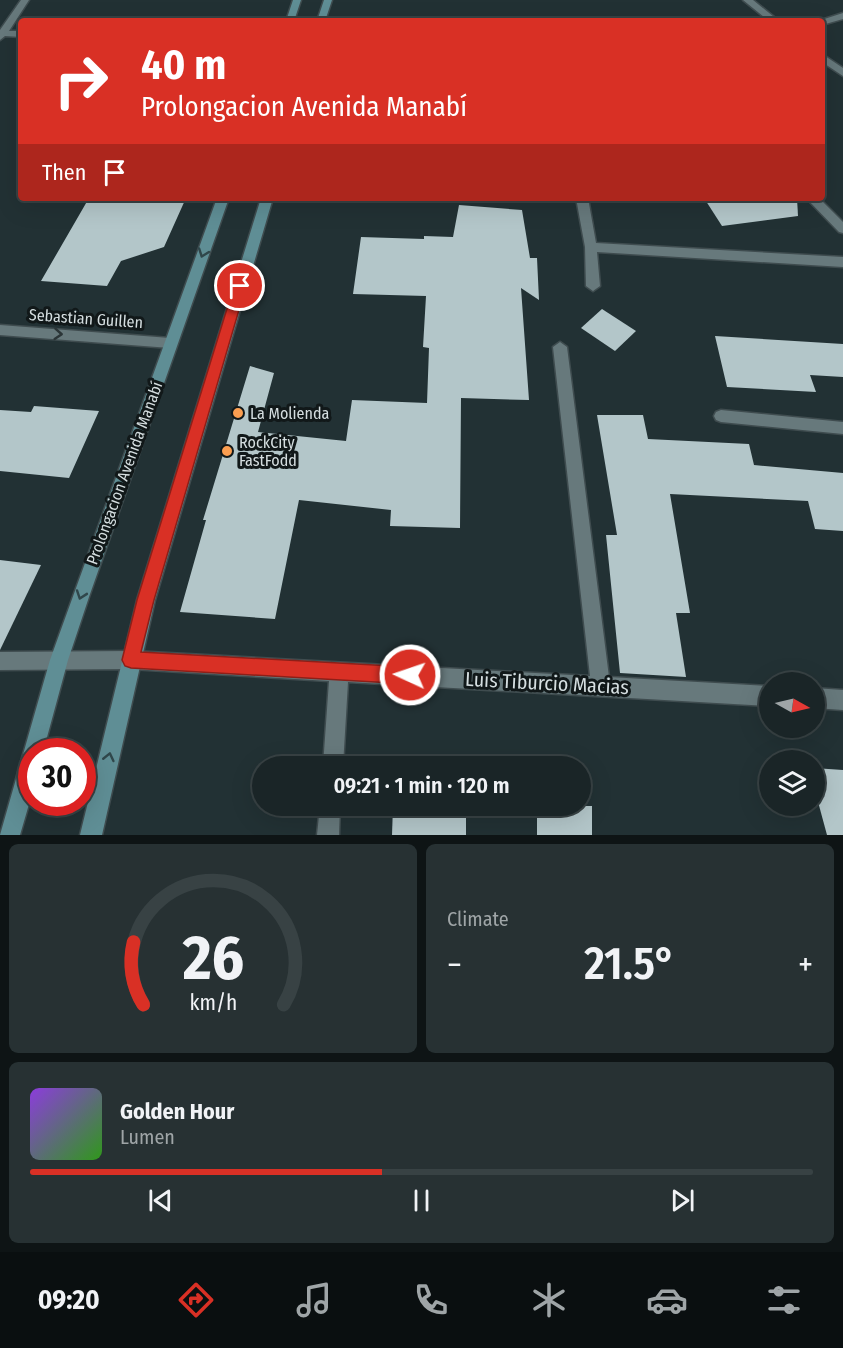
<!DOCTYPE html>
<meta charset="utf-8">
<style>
:root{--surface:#1a2527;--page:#273133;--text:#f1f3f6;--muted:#9fa5a7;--line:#384244;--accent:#d93025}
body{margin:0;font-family:"Fira Sans Condensed",sans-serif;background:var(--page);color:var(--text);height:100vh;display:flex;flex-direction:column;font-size:22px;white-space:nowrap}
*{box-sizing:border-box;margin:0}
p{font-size:20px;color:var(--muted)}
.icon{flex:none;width:33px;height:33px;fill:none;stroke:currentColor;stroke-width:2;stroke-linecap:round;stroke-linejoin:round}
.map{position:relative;height:835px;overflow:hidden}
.drawer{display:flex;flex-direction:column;gap:9px;padding:9px;background:#0e1415;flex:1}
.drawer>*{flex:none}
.guide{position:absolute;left:18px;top:18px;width:807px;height:183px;border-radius:6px;box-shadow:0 6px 24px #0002,0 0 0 2px var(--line);background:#d93025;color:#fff;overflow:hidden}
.needle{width:39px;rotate:98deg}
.tools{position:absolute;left:759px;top:672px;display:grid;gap:12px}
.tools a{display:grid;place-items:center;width:66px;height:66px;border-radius:50%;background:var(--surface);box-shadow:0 6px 24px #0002,0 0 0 2px var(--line);font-size:30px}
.speed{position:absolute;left:18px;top:738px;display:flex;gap:12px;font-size:30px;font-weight:700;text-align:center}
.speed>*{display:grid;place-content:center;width:78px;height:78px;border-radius:50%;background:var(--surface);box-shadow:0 6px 24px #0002,0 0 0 2px var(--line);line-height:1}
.speed .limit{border:9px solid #d22;background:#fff;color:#111}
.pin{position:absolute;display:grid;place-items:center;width:51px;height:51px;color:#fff;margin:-26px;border:3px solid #fff;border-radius:50%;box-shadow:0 2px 6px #0007}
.me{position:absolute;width:66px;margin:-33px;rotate:273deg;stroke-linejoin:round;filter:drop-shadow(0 0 4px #0008)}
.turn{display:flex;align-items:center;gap:21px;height:126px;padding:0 24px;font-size:27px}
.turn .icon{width:78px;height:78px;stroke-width:2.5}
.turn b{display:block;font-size:42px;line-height:51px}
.then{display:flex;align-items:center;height:57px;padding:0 24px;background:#0003;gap:12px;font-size:22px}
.big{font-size:45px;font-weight:600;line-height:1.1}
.drawer .tile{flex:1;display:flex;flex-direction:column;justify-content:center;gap:9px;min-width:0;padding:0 21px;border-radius:9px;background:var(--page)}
.drawer .dial{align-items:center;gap:0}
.dial svg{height:156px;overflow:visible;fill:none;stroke:var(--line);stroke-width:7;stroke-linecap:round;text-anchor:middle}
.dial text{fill:var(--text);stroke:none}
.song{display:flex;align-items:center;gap:18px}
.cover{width:72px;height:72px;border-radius:9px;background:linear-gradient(135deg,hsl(270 70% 55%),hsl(110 70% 35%))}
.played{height:6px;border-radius:3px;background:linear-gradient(90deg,var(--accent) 45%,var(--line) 45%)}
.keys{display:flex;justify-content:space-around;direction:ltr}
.heat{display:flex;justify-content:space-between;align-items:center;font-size:33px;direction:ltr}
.drawer .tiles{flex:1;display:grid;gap:9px;grid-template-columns:1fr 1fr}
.tile:last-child{grid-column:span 2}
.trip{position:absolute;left:252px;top:756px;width:339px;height:60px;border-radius:30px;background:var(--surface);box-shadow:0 6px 24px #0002,0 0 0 2px var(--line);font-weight:600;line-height:60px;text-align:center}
.tab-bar{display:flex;height:96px;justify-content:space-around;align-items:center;background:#0a0f10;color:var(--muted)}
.tab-bar .icon{width:42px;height:42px}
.tab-bar .active{color:var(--accent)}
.tab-bar b{font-size:27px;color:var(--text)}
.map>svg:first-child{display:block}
.building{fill:#b3c6c9}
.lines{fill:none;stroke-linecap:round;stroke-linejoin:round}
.minor-casing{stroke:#3f4c4f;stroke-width:3}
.secondary-casing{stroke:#3f4c4f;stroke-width:3}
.minor{fill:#67797c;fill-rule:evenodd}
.secondary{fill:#5f8e95;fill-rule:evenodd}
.oneway{stroke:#30474b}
.oneway2{stroke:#2b3537}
.route{fill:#d93025;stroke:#8d1f18;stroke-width:1.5}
.poi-dot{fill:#fb9e50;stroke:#111819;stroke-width:2}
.labels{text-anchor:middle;stroke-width:6;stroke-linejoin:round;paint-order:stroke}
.street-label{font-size:16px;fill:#d5dee0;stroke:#111819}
.poi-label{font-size:16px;fill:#d5dee0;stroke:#111819;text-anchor:start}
.near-street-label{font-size:20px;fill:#d5dee0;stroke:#111819}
</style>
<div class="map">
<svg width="843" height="835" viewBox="0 0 843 835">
<rect width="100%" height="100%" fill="#223134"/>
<g class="building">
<polygon points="89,198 186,198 164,247 121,261 107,286 41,281"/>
<polygon points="704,198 797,198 798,216 722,226"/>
<polygon points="459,205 522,210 530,258 537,258 539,300 521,288 529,400 461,398 460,528 390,526 391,510 299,500 275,619 180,612 206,520 203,520 250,366 274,373 258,432 346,441 352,400 427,403 429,348 423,347 426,296 353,294 361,237 424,239 424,236 453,237"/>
<polygon points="602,309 636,331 615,351 581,328"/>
<polygon points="715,336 843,344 843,377 810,375 816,392 727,387"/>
<polygon points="34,406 99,411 69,478 0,471 0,410 31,412"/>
<polygon points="597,415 643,415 648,439 749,444 754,465 843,473 843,531 815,529 808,501 670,494 690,613 676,613 686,677 620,673 606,535 617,535"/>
<polygon points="0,560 41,565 0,650"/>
<polygon points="395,763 465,765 465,766 395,766"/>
<polygon points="814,768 843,770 843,835 827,835 814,787"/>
<polygon points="393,806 466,806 466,835 392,835"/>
<rect x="537" y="806" width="55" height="29"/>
</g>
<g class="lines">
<g class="minor-casing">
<g id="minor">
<polygon points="21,0 29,0 9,31 21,31 21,37 5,36 0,40 0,30"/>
<polygon points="743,0 753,0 779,21 769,21"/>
<polygon points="843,13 843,19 822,25 822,21 818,21"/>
<polygon points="822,54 843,68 843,76 822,62"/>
<polygon points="576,198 588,198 596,243 843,257 843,267 597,252 600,286 593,291 586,286 585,247"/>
<polygon points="806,198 819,198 843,222 843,233 839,232"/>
<polygon points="0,325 170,338 177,343 170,348 0,335"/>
<polygon points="560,342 567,347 609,677 770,686 770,706 348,682 343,766 323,766 329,681 131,669 0,670 0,652 131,651 590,676 553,347"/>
<polygon points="721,410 843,422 843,434 721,422 716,420 714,416 716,412"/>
<polygon points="814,688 843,690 843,710 814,708"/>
<polygon points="320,806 340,806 339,835 317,835"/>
</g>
</g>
<g class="secondary-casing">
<g id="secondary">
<polygon points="293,0 301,0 294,21 286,21"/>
<polygon points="324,0 332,0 325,21 317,21"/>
<polygon points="217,198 229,198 89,597 68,660 43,752 32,752 32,794 20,835 0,835 50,660"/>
<polygon points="261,198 273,198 155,600 102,835 80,835 137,600"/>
</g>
</g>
<use href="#minor" class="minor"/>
<use href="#secondary" class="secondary"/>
</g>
<defs><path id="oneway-chevron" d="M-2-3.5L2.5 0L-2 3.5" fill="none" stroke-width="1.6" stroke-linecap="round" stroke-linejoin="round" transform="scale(1.5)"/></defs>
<g class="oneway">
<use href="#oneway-chevron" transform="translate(203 253) rotate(110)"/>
<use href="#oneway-chevron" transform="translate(81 595) rotate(109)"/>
<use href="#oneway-chevron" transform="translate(109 757) rotate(-77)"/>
</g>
<use class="oneway2" href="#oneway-chevron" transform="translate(58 334) rotate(4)"/>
<polygon class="route" points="240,282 246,286 154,600 141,652 410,667 416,669 419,675 416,682 410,684 131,668 125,666 122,660 137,600 234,286"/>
<g class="poi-dot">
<circle cx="238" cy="413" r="6"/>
<circle cx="227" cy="451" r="6"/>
</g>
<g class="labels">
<g class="street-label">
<text transform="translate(86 318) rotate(4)" y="6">Sebastian Guillen</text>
<text transform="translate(124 473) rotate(-70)" y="6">Prolongacion Avenida Manabí</text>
</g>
<g class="poi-label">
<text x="250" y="419">La Molienda</text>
<text x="239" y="448">RockCity<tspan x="239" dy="18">FastFodd</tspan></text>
</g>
<g class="near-street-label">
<text transform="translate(547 683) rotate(3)" y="7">Luis Tiburcio Macias</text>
</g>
</g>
</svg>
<div class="tools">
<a><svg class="needle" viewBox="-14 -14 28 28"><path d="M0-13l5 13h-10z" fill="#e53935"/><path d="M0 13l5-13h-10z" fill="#9fa5a7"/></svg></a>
<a><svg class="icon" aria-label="layers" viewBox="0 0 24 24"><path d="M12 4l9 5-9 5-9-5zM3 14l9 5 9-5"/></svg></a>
</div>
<div class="speed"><div class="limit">30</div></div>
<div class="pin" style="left:240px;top:286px;background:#d93025"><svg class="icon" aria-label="arrive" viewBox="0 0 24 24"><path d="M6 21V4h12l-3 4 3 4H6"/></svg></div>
<svg class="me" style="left:410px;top:675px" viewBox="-20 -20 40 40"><circle r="17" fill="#d93025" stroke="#fff" stroke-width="3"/><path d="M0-11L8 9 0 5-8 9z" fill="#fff"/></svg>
<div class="trip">09:21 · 1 min · 120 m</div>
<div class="guide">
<div class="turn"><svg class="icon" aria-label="right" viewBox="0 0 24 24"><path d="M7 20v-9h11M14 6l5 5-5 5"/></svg><div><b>40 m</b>Prolongacion Avenida Manabí</div></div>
<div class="then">Then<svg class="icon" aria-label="arrive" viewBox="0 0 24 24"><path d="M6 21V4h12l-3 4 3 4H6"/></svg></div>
</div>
</div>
<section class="drawer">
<div class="tiles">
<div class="tile dial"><svg viewBox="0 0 100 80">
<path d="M14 69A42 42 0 1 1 86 69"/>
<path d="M14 69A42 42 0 0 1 9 37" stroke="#d93025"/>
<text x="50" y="56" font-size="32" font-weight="700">26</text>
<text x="50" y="72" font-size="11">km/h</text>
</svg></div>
<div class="tile"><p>Climate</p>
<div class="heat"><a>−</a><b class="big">21.5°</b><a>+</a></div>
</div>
<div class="tile">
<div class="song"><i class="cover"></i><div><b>Golden Hour</b><p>Lumen</p></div></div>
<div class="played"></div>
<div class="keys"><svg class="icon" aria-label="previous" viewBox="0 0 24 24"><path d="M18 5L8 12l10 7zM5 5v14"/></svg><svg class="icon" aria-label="pause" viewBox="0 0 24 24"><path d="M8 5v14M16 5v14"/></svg><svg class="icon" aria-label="next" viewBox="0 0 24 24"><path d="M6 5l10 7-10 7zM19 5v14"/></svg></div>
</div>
</div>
</section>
<nav class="tab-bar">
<b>09:20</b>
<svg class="icon active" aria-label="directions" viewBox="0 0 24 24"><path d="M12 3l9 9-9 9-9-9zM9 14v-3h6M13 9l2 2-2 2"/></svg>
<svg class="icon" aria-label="music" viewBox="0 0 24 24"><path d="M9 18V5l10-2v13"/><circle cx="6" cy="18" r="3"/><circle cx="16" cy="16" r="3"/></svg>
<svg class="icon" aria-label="phone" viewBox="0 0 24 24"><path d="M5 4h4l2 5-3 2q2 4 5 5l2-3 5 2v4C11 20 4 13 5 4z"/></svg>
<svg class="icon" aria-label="climate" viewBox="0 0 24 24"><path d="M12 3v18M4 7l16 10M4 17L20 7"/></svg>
<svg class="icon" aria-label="car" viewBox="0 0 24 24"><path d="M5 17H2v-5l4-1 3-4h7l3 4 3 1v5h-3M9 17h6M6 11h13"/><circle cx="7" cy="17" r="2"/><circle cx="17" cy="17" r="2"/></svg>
<svg class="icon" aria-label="filters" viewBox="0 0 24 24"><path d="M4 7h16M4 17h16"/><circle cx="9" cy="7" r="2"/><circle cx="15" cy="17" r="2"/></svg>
</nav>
